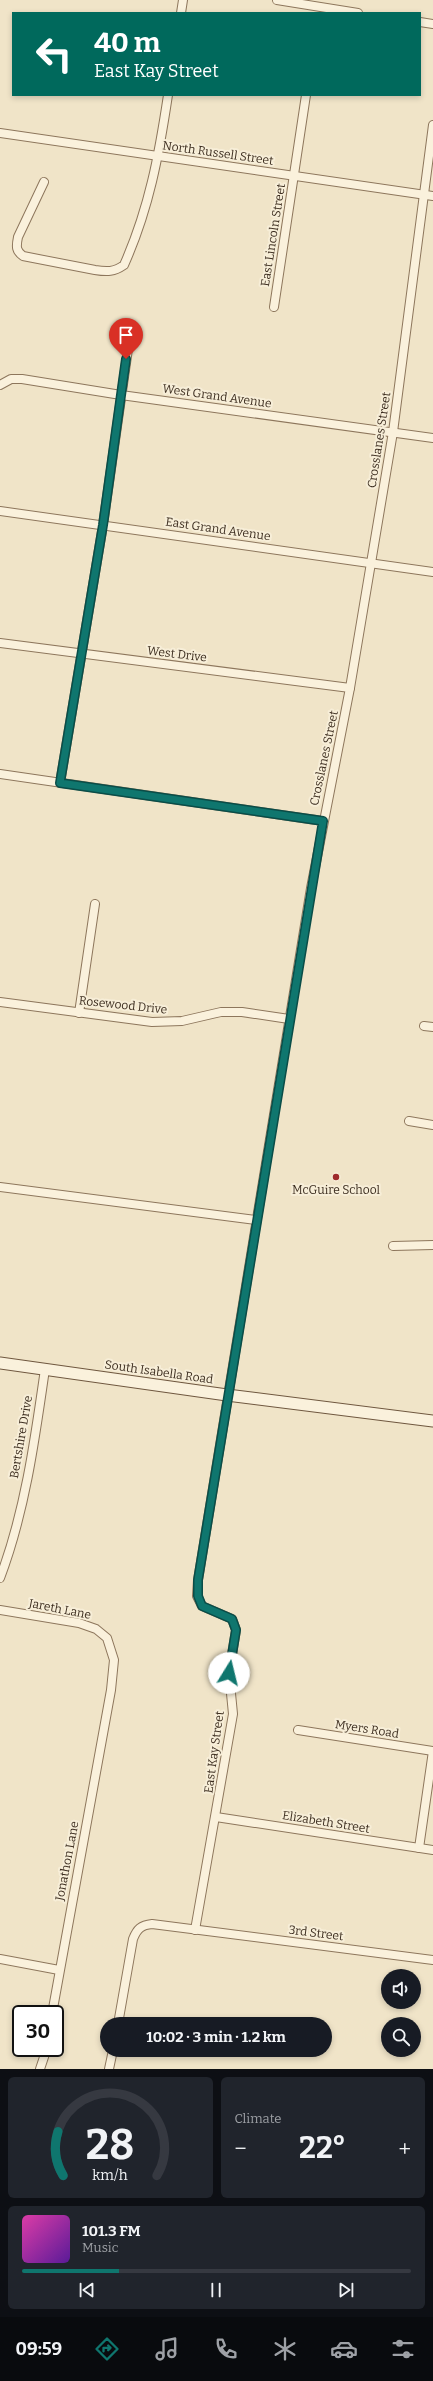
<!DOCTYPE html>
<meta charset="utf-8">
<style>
:root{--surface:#171b24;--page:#20242c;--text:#f1f3f6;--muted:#9ea1a6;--line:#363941;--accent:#0f766e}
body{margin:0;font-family:Bitter,serif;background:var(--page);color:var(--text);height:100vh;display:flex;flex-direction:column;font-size:15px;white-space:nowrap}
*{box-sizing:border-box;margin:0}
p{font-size:13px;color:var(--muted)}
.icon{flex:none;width:22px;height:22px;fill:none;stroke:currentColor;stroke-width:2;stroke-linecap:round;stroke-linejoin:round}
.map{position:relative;height:2069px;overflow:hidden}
.sheet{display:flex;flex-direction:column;gap:8px;padding:8px;background:#0d0f14;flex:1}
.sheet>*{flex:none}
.guide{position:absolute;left:12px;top:12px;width:409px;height:84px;border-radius:0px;box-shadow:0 2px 6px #0003;background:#00695c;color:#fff;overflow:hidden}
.tools{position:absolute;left:381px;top:1969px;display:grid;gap:8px}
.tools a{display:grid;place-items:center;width:40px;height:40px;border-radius:50%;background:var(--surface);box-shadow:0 2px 6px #0003;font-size:20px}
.speed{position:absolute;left:12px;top:2005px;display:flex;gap:8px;font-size:20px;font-weight:700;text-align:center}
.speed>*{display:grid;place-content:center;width:52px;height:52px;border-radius:50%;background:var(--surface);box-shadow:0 2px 6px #0003;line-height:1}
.speed .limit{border:2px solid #111;border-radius:6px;background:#fff;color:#111}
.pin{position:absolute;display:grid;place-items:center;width:34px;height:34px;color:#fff;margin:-41px -17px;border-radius:50% 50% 50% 0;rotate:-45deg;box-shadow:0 0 4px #0007}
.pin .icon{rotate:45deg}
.me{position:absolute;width:44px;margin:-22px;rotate:9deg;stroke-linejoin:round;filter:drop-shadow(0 0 3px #0008)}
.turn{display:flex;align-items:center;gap:14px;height:84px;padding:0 16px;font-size:18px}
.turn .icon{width:52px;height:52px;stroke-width:2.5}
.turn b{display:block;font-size:28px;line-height:34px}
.big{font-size:30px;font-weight:700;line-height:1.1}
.sheet .card{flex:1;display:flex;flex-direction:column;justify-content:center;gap:6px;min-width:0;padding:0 14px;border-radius:6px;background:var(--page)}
.sheet .dial{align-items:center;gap:0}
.dial svg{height:104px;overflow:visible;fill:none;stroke:var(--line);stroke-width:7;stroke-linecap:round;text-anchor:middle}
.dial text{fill:var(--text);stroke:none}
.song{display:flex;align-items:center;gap:12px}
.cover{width:48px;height:48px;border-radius:6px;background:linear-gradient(135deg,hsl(320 70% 55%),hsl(270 70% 35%))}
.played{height:4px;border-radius:2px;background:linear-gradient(90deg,var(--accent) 25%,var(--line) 25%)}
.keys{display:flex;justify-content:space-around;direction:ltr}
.heat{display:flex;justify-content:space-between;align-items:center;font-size:22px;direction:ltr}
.sheet .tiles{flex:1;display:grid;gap:8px;grid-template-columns:1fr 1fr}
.card:last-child{grid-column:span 2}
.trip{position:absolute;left:100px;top:2017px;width:232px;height:40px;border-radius:20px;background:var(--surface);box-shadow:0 2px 6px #0003;font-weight:700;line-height:40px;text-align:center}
.dock{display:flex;height:64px;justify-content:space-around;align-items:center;background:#090b0e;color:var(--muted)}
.dock .icon{width:28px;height:28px}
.dock .active{color:var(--accent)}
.dock b{font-size:18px;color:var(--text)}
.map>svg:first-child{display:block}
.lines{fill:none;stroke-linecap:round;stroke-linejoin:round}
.minor-casing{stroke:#8d765c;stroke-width:10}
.secondary-casing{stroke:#6f573f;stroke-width:13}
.minor{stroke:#faf1dc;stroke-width:8}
.secondary{stroke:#faf1dc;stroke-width:11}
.route-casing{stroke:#0a4d48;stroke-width:10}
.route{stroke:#0f766e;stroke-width:7}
.poi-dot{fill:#9e2a2b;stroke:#f7eed8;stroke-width:1.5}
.labels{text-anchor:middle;stroke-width:4;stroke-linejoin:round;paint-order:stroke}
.street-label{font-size:12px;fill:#3d2e20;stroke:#f7eed8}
.poi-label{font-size:12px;fill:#3d2e20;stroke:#f7eed8}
</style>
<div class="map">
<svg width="433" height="2069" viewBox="0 0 433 2069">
<rect width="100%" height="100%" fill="#f0e4c8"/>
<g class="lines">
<g class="minor-casing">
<g id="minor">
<polyline points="277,0 358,13"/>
<polyline points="181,13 183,0"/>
<polyline points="420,22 433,24"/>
<polyline points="0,133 433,196"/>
<path d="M44,182l-26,55c-2,10 -2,14 5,19l72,14c12,2 19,2 29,-5 25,-56 35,-110 44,-170"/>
<polyline points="274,307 306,95"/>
<polyline points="0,385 11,379 22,379 121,395 433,438"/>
<polyline points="0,511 433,572"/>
<polyline points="0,643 350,688"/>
<polyline points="0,774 323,821"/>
<polyline points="60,783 103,525 130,335"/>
<polyline points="0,1002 152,1022 182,1021 221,1012 242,1012 289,1019"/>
<polyline points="79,1013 95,904"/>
<polyline points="424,1026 433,1027"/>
<polyline points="409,1121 433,1125"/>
<polyline points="0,1187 256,1220"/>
<polyline points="393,1246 433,1245"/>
<path d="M0,1578c25,-66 35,-139 45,-209"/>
<polyline points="0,1610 79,1623 96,1629 107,1638 114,1660 111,1690 52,2014"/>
<polyline points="298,1730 433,1751"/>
<polyline points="216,1817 433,1850"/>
<polyline points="419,1848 433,1751"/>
<polyline points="195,1930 233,1714 229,1673 236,1630 232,1619 202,1606 197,1596 198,1580 311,888 350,688 393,432 433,125"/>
<polyline points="0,1959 59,1970"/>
<path d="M118,2024l15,-85c4,-10 8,-14 19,-15l281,36"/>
<polyline points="40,2069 47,2048"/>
<polyline points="109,2069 113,2050"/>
</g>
</g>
<g class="secondary-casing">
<polyline id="secondary" points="0,1363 227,1395 433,1421"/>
</g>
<use href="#minor" class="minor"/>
<use href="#secondary" class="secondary"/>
</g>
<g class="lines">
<g class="route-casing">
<polyline id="route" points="126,359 103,525 60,783 323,821 198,1580 198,1596 202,1606 232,1619 236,1630 229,1673"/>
</g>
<use href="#route" class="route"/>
</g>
<circle class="poi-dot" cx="336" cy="1177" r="4"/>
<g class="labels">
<g class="street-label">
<text transform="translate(218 153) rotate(8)" y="4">North Russell Street</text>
<text transform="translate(273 235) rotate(-81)" y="4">East Lincoln Street</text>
<text transform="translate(217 396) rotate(8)" y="4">West Grand Avenue</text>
<text transform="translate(379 440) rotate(-81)" y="4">Crosslanes Street</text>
<text transform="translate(218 529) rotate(8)" y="4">East Grand Avenue</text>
<text transform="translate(177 654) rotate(7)" y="4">West Drive</text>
<text transform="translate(324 758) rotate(-78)" y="4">Crosslanes Street</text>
<text transform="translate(123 1005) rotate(6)" y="4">Rosewood Drive</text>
<text transform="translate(159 1372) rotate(8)" y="4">South Isabella Road</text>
<text transform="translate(21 1437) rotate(-80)" y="4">Bertshire Drive</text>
<text transform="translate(60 1609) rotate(11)" y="4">Jareth Lane</text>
<text transform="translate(367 1729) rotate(9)" y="4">Myers Road</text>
<text transform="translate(214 1752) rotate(-82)" y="4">East Kay Street</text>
<text transform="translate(326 1822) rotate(9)" y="4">Elizabeth Street</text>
<text transform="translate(67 1861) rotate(-79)" y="4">Jonathon Lane</text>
<text transform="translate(316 1933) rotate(7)" y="4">3rd Street</text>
</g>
<g class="poi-label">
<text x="336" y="1194">McGuire School</text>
</g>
</g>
</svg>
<div class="tools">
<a><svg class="icon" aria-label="sound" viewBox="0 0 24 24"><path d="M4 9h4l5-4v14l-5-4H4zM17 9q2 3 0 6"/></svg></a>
<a><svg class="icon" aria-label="search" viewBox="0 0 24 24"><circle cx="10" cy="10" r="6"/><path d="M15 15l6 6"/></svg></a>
</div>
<div class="speed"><div class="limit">30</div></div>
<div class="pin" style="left:126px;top:359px;background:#d93025"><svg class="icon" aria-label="arrive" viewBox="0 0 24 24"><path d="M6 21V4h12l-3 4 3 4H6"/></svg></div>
<svg class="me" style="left:229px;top:1673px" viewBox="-20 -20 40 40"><circle r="19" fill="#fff"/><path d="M0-13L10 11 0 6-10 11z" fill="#0f766e"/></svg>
<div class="trip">10:02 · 3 min · 1.2 km</div>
<div class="guide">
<div class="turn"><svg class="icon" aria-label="left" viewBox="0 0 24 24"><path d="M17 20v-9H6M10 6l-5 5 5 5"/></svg><div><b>40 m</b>East Kay Street</div></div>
</div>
</div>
<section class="sheet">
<div class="tiles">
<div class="card dial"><svg viewBox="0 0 100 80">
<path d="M14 69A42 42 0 1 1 86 69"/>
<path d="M14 69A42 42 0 0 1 10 35" stroke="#0f766e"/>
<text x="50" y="56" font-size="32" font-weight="700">28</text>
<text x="50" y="72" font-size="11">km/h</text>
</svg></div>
<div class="card"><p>Climate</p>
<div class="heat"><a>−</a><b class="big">22°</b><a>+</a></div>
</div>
<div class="card">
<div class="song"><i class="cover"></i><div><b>101.3 FM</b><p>Music</p></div></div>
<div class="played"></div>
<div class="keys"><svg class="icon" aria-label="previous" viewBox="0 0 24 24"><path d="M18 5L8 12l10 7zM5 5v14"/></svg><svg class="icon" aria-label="pause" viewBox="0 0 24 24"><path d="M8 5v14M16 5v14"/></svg><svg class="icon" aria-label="next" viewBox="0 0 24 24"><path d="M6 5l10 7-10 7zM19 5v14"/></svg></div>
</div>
</div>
</section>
<nav class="dock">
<b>09:59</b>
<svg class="icon active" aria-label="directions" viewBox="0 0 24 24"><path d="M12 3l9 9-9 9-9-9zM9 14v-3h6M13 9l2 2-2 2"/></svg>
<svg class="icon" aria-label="music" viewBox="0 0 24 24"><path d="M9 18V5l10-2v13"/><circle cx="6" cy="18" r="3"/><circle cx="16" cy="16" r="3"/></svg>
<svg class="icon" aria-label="phone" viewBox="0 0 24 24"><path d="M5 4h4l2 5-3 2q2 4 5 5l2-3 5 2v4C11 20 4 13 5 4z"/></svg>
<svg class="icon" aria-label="climate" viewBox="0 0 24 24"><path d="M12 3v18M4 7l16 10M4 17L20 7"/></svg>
<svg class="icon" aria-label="car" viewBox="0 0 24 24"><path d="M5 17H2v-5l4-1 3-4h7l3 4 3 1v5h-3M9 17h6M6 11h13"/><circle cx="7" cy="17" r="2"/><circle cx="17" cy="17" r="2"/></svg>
<svg class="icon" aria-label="filters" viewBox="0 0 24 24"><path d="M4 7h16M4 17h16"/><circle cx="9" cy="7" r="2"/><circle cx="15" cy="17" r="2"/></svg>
</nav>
